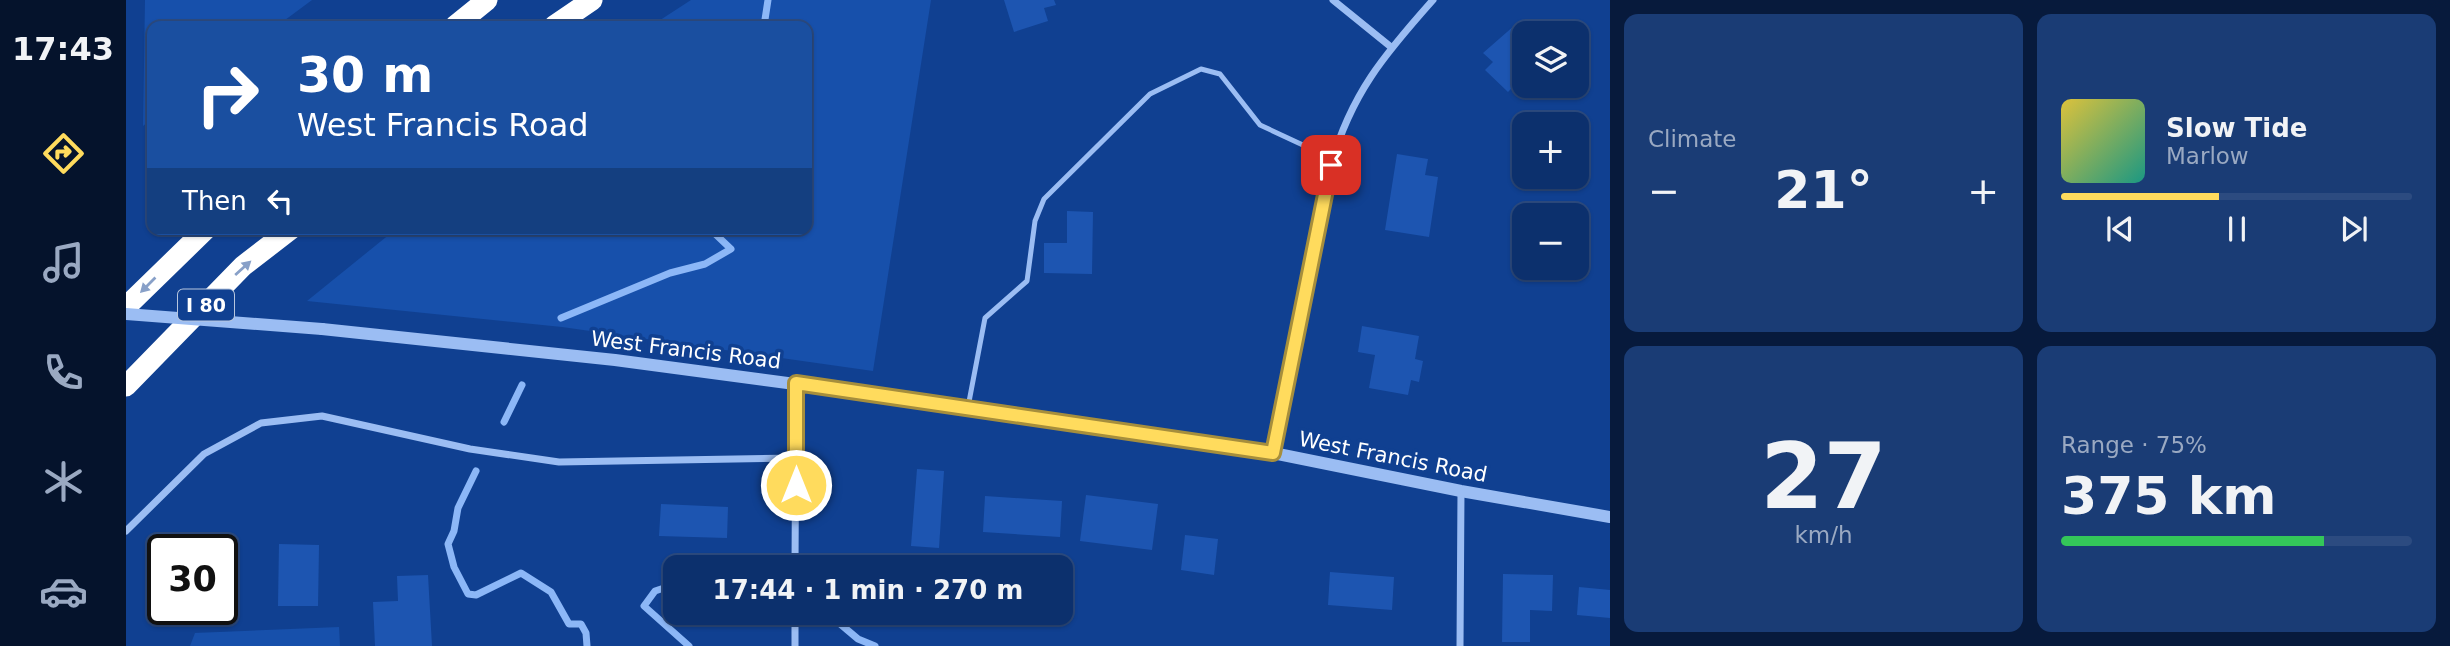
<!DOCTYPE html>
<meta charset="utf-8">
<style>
:root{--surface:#0c306d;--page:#1a3c75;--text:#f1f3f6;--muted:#9aa9c2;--line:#2c4b80;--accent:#ffdb5d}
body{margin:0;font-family:"DejaVu Sans",sans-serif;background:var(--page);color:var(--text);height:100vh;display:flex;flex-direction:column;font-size:26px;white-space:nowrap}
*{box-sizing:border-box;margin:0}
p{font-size:23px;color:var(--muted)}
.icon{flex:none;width:38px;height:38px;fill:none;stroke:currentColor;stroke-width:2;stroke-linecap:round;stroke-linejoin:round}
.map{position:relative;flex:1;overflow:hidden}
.drawer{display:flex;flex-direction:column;gap:14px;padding:14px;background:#071a3c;width:840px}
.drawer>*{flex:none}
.guide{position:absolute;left:21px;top:21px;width:665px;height:214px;border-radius:14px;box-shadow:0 2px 5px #0004,0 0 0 2px var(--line);background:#1a4fa0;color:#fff;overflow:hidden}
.tools{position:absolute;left:1386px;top:21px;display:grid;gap:14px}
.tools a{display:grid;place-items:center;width:77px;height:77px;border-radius:14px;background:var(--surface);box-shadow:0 2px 5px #0004,0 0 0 2px var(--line);font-size:35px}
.speed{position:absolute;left:21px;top:534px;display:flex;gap:14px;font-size:35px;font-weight:700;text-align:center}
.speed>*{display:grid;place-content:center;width:91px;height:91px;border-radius:50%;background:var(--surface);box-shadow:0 2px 5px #0004,0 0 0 2px var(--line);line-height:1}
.speed .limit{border:4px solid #111;border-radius:10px;background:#fff;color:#111}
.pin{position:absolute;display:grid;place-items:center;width:60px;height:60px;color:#fff;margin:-30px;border-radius:14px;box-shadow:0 4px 10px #0006}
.me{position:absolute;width:77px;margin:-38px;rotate:0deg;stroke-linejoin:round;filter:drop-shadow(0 0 5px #0008)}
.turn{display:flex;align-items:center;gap:24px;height:147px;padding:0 35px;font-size:32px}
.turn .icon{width:91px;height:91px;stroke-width:2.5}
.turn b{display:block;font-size:49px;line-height:60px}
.then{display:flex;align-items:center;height:66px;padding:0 35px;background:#0003;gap:14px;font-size:26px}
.big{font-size:52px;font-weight:700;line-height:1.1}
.drawer .widget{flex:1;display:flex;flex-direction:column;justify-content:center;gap:10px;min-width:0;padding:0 24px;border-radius:14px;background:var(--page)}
.drawer .dial{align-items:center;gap:0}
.dial b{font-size:91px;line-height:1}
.song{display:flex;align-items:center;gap:21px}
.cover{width:84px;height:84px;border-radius:10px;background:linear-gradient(135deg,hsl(50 70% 55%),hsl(170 70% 35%))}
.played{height:7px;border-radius:4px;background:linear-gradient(90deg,var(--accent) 45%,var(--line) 45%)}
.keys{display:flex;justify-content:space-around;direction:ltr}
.heat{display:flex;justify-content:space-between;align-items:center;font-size:38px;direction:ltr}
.charge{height:10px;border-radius:5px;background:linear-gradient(90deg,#34c759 75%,var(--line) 0)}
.drawer .tiles{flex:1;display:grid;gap:14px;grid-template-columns:repeat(2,1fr)}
.trip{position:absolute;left:537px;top:555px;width:410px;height:70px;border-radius:14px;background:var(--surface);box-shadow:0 2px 5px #0004,0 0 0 2px var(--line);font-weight:700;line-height:70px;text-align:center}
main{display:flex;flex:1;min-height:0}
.menu{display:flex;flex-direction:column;width:126px;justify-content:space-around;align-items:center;background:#05132c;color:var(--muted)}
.menu .icon{width:49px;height:49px}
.menu .current{color:var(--accent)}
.menu b{font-size:32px;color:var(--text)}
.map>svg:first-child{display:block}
.green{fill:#1750ab}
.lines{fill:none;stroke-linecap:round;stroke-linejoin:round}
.stream{stroke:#8cb7f7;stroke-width:7}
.building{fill:#1d55b1}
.service{stroke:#9bbdf3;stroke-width:5}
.minor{stroke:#9bbdf3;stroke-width:7}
.tertiary{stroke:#9bbdf3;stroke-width:12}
.motorway{stroke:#fff;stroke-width:21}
.tertiary-bridge{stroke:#9bbdf3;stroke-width:12}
.oneway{fill:#88a0c8}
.route-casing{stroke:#a68e3c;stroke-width:18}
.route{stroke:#ffdb5d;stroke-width:12}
.labels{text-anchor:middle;stroke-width:7;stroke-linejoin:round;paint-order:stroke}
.shield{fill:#104091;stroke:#b7c6de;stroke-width:2}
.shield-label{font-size:19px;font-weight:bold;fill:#fff}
.street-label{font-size:21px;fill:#fff;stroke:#104091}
</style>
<main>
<nav class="menu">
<b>17:43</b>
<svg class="icon current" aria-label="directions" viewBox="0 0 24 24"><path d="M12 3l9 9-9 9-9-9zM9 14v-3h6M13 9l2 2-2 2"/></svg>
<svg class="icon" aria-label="music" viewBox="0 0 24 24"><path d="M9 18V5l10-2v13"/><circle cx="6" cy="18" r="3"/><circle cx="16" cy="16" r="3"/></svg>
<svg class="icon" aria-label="phone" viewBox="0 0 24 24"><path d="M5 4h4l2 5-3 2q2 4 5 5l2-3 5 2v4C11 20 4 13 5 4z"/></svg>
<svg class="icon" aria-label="climate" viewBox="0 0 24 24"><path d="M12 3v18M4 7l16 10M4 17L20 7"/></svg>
<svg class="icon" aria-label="car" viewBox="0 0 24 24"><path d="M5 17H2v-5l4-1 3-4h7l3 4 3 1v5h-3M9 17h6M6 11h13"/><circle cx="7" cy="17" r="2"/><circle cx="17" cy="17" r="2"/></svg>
</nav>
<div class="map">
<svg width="1484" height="646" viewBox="0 0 1484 646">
<rect width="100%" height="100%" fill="#104091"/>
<g class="green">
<polygon points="19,0 186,0 151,26 26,26 26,119 17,126"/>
<polygon points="565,0 805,0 747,371 436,327 181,301 270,229 681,229 681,26 525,26"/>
<polygon points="213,627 214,646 64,646 69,633"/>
</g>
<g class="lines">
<g class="stream">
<polyline points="638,26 642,0"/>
<polyline points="435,318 544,273 579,264 605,249 584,229"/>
<polyline points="378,422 396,385"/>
<polyline points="350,471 332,508 328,531 322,544 328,567 342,594 350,595 395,573 425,592 443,624 455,624 460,633 461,646"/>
<polyline points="550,584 529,591 518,606 563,646"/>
<polyline points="700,612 732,639 749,646"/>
</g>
</g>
<g class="building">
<polygon points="878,0 928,0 930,5 918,8 922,21 888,32"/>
<polygon points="1389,25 1398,34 1398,75 1382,92 1359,70 1367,62 1357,53"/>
<polygon points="1271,154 1302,159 1299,175 1312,177 1303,237 1259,230"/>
<polygon points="941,211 967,212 966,274 918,273 918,243 941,243"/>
<polygon points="1236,326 1293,336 1289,359 1297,361 1293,382 1285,380 1282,395 1243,388 1249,355 1232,352"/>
<polygon points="791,469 818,471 813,548 785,546"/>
<polygon points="960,495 1032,504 1026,550 954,541"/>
<polygon points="859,496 936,501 934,537 857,532"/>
<polygon points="535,504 602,507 601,538 533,536"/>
<polygon points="1059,535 1092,539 1088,575 1055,570"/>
<polygon points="153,544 193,545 192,606 152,606"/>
<polygon points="1204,572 1268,577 1266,610 1202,605"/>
<polygon points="1377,574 1427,575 1426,611 1404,610 1404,642 1376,642"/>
<polygon points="302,575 306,646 249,646 247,602 272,601 271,576"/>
<polygon points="1453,587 1484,590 1484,618 1451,615"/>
</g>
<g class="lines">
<polyline class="service" points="842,407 859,318 901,281 909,221 918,199 1024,94 1075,69 1094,74 1134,125 1207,159"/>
<g class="minor">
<polyline points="1207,0 1265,47"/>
<path d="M1147,453l58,-288c20,-71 53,-110 102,-165"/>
<polyline points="0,531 78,454 135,423 196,416 344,449 433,462 670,458"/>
<polyline points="669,567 670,384"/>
<polyline points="669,646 669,612"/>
<polyline points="1334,646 1335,491"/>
</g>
<polyline class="tertiary" points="196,329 489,360 842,407 1147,453 1335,491 1484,517"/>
<g class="motorway">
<polyline points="329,26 361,0"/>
<polyline points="428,26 466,0"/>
<polyline points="0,307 80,229"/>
<polyline points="0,386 117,266 165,229"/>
</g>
<polyline class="tertiary-bridge" points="0,314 196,329"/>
</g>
<defs><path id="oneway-solid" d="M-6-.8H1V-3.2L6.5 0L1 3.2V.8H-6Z" transform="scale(1.75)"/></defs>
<g class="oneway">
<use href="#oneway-solid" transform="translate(117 268) rotate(-42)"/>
<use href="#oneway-solid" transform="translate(22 285) rotate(135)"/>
</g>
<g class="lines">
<g class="route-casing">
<polyline id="route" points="670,485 670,383 1147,453 1205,165"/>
</g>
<use href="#route" class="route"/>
</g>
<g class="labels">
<rect class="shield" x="52" y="289.5" width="56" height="31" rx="5"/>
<g class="shield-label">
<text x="80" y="312">I 80</text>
</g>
<g class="street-label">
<text transform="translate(560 350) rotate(7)" y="7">West Francis Road</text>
<text transform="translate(1267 457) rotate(11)" y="7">West Francis Road</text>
</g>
</g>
</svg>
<div class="tools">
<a><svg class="icon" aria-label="layers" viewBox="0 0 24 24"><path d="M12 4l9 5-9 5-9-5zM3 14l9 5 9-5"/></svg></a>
<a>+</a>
<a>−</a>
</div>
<div class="speed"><div class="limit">30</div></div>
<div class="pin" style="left:1205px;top:165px;background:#d93025"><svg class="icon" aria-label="arrive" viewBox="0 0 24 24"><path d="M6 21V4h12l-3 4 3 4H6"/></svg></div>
<svg class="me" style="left:670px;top:485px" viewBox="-20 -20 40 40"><circle r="17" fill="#ffdb5d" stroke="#fff" stroke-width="3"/><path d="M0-11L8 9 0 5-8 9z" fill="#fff"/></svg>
<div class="trip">17:44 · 1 min · 270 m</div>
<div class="guide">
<div class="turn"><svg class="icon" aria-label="right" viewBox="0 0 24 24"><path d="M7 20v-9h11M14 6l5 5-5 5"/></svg><div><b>30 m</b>West Francis Road</div></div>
<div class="then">Then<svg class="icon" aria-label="left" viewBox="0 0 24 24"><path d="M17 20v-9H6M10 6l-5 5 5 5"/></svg></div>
</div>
</div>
<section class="drawer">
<div class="tiles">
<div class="widget"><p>Climate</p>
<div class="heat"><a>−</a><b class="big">21°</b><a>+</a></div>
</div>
<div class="widget">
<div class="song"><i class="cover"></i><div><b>Slow Tide</b><p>Marlow</p></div></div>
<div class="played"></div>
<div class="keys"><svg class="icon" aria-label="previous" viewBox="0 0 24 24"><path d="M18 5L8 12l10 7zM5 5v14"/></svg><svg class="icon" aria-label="pause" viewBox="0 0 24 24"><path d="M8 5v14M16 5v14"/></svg><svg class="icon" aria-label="next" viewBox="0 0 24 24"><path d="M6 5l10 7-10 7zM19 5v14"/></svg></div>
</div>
<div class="widget dial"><b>27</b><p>km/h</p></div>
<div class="widget"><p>Range · 75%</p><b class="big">375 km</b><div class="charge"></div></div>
</div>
</section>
</main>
